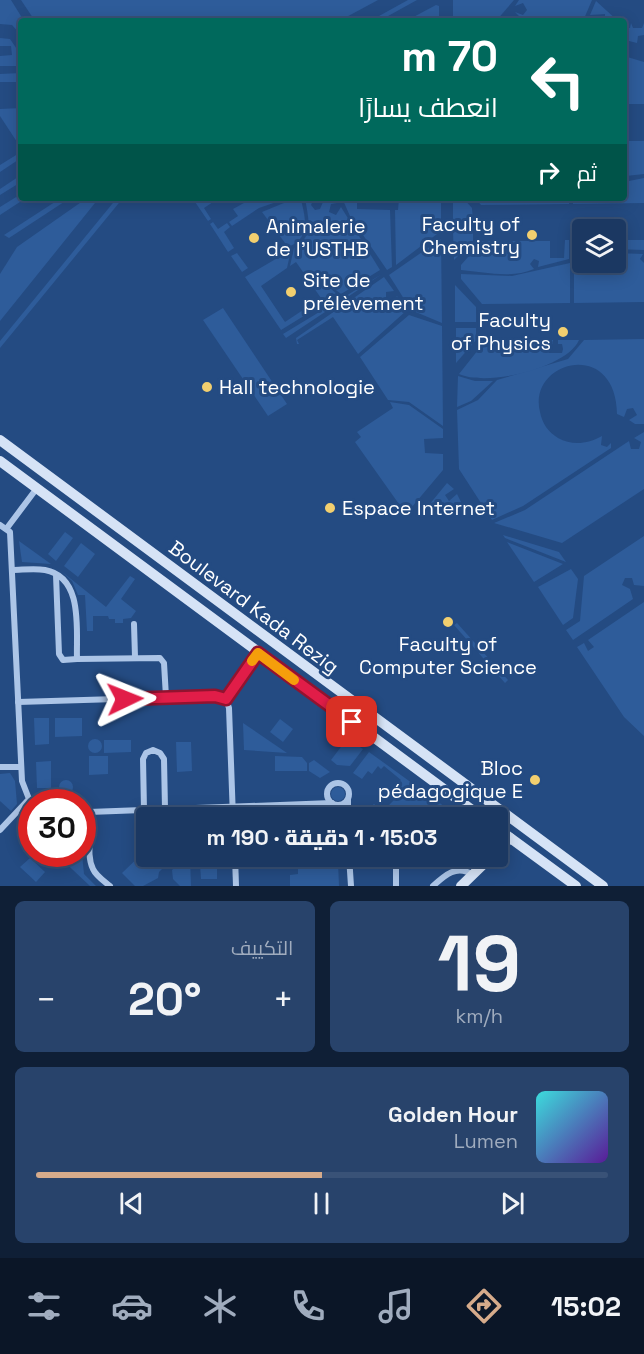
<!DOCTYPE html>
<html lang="ar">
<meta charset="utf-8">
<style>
:root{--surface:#1b3862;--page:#28436b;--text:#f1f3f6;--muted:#a0acbe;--line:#395277;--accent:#d6ab8b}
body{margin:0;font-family:"Space Grotesk",Cairo,sans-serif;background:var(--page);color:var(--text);direction:rtl;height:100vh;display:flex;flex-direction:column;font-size:22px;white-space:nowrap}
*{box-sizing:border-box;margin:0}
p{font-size:20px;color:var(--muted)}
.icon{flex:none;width:33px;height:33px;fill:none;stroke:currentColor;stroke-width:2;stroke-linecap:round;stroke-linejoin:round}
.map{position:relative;height:886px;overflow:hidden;direction:ltr}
.details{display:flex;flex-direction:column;gap:15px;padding:15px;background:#0f1f36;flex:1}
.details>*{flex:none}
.guide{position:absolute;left:18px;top:18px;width:609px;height:183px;border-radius:6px;box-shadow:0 3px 15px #0003,0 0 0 2px var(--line);direction:rtl;background:#00695c;color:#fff;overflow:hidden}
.tools{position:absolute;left:572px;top:219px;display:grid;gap:12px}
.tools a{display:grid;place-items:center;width:54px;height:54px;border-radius:6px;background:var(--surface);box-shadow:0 3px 15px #0003,0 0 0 2px var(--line);font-size:30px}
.speed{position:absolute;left:18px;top:789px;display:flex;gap:12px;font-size:30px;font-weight:700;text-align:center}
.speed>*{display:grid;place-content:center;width:78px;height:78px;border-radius:50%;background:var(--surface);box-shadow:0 3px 15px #0003,0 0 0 2px var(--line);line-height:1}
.speed .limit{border:9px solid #d22;background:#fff;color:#111}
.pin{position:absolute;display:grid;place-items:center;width:51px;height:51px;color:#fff;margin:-26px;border-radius:12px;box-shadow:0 3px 9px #0006}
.me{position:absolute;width:66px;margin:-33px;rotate:88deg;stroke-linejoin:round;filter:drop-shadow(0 0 4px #0008)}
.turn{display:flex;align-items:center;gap:21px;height:126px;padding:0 30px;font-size:27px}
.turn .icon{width:78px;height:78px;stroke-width:2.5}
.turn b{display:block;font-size:42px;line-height:51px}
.then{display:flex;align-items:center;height:57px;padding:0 30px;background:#0003;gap:12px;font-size:22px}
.big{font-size:45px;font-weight:800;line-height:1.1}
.details .tile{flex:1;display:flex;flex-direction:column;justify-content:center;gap:9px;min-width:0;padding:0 21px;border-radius:9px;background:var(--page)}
.details .dial{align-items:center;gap:0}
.dial b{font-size:78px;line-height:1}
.song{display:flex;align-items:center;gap:18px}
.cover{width:72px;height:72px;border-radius:9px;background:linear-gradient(135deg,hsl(180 70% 55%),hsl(270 70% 35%))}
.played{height:6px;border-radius:3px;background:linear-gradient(90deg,var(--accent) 50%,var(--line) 50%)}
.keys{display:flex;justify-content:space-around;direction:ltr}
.heat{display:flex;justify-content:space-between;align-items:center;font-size:33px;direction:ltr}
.details .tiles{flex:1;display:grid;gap:15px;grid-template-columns:1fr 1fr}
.tile:last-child{grid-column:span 2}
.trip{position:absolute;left:136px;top:807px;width:372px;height:60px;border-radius:6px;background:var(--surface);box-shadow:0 3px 15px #0003,0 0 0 2px var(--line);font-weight:800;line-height:60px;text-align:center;direction:rtl}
.dock{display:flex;height:96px;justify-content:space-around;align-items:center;background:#0b1627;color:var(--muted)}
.dock .icon{width:42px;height:42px}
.dock .selected{color:var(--accent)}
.dock b{font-size:27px;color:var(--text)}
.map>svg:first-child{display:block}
.green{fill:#2e5c9a}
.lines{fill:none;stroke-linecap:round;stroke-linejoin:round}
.street{stroke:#acc5e7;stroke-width:6}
.secondary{stroke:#d6e3f6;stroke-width:10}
.route-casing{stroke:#92132f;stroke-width:15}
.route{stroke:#e11d48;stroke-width:10}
.slow{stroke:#f59e0b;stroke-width:10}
.poi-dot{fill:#f2cf6f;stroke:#244b82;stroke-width:2}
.labels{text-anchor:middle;stroke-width:6;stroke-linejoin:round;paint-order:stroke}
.poi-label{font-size:20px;fill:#fff;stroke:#244b82;text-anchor:start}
.street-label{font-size:20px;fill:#fff;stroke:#244b82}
</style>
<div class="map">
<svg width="644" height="886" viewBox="0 0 644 886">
<rect width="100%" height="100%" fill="#244b82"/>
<g class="green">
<polygon points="0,0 11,0 24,21 21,21 21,35 12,25 0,24"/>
<polygon points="21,0 378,0 339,21 35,21"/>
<polygon points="408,0 417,0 379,21 370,21"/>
<polygon points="453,0 514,0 496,21 453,21"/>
<polygon points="519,0 592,0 583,21 524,21 515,12 523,15 527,10 523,3 515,6"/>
<polygon points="596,1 618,21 605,21 605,14 590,15"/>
<polygon points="436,5 439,6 439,21 406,21"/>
<polygon points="631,23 633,28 642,28 644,23 644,35 638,36 637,43 629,41 624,46 624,27 630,28"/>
<polygon points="0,38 10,39 21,55 21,66 0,66 0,56 12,55 11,46 0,46"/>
<polygon points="624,56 644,62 644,104 624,104"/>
<polygon points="21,73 21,82 0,82 0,74"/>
<polygon points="21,108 21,142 19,145 0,116 0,109"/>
<polygon points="624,141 644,141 644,174 626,176"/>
<polygon points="21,152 21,158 0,172 0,165"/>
<polygon points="21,175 21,182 0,195 0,189"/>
<polygon points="644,178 644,203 573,204 573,198 624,198 624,182"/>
<polygon points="21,194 21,198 26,198 0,215 0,207"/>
<polygon points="61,198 70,198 9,238 4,235"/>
<polygon points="87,198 99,198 0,321 0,274 17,247"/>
<polygon points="117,198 123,198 0,348 0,341"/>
<polygon points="219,198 204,208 211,219 208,221 193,199"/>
<polygon points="253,198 288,198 259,208 232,226 229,222 238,216 233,209"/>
<path d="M296,198l5,2c5,19 9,39 -13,47l-26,-35z"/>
<path d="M305,198h9l-3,7 4,5 5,-1 3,-7 10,-1 4,2 -6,1 -2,8 7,3 5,-8 39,63 -39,24 -25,-20 -13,-2 -7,-10 -6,4 4,-18c21,-12 14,-30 11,-50z"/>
<polygon points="342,198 357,198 357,209 390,210 392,267 387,270 350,216"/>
<polygon points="399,198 441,198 441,231 396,265 395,210 398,210"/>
<polygon points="453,198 463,198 472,208 473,222 453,223"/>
<polygon points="475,198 569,198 569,204 481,205"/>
<polygon points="213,222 218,229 227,223 230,227 224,232 234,248 228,252 210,224"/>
<polygon points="473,231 473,241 454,260 453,232"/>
<polygon points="441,239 442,323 411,310 389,275"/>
<path d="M565,240h4v19l-31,8 1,-6 -5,-2 -4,5 4,5c-23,10 -49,3 -73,1v-5l21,-24h68v17h14z"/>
<polygon points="615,240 644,240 644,250 615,249"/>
<polygon points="291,250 287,268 261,286 285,322 321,298 304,274 315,275 338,295 281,330 245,277"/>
<polygon points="237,253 248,268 242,272 231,256"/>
<polygon points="615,253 643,254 640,259 644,263 644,302 574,303 574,261 582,259 582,262 615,262"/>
<polygon points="570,263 570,303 482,304 461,279 461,274 512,276"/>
<polygon points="382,274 286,338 283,334"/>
<polygon points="384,277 394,291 386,292 386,300 393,302 397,296 406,311 358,354 333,317 297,340 299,344 297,344 296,338"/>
<polygon points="455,285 476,307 476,322 455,322"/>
<polygon points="223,308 287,404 268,416 203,320"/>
<polygon points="409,315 442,326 443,426 409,402 388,400 360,357"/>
<polygon points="456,328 476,328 476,340 456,363"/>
<path d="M644,339v85h-9l-6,-4 8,-5 -4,-7 -6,1 -3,8 -7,-3c-1,-77 -90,-53 -77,-2 2,11 8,20 18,26 14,8 30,6 44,-2l-1,9 6,2 4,-4v5l-88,58 -31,14 -33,-51 -2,-59 21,-10 19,-20 71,-21 16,-19z"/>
<path d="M553,340v4l-4,1v8h13l1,-4 -1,-5h-4v-4h21c-12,28 -92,47 -120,34l23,-29v-4z"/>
<polygon points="458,376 475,381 493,381 471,401 457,407"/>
<polygon points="390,402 409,405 443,429 443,438 424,439 425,453 443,454 443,470 406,514 355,442 361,437 357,432 393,408"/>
<polygon points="644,432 644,489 562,543 494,523 525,510 629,441 631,449 639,449 641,442 634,438"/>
<polygon points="447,483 454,489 445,495 449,501 457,494 465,510 420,516"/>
<polygon points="65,532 73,538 56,561 48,554"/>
<polygon points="503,535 559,552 566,562 505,538"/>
<polygon points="644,536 644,586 634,585 632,578 625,578 622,585 630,589 633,599 573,640 566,630 580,621 584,576"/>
<polygon points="19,541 51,564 22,562"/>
<polygon points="507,542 563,564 534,582"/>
<polygon points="81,543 95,554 78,577 64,566"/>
<polygon points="571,569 578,579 573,618 563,625 538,587"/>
<polygon points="61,571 106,607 130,576 135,579 121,599 136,611 131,618 123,619 123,623 115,623 115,619 109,619 108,616 93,616 93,631 87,631 85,595 78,595 72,581"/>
<polygon points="644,602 644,736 624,717 577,647 584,643 588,651 594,647 588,640"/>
<polygon points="457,623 508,680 505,683 454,625"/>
<polygon points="34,718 49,718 49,744 35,745"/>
<polygon points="55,718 82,718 82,736 55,737"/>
<polygon points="280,719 293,729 283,742 270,732"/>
<polygon points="243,723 287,753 244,750"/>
<polygon points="347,739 363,749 350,766 337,765 331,760"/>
<circle cx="95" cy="746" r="7"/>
<polygon points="104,740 131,740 131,752 104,753"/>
<polygon points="176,742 191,742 192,771 177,772"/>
<polygon points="369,752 459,817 452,817 438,807 436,809 431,806 419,817 402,817 387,807 399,795 397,793 402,785 399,782 401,780 384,766 381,769 378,766 372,774 368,771 362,779 353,773"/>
<polygon points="89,756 108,756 108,774 89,775"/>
<polygon points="275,756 302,757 307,763 307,771 275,771"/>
<polygon points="314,760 330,772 320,778 309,771 309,763"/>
<polygon points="51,761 51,788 37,788 36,762"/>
<polygon points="10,773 15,781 17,804 11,811 0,801 0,774"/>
<circle cx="66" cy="787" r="7"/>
<circle cx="338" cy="794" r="7"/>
<polygon points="374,804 391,817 392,817 363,817 362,814"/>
<polygon points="146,850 147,856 162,857 163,868 159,872 158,878 143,886 135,886 122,873"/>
<polygon points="82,854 84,874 96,886 90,886 56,854"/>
<polygon points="187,857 190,857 191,886 180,886 173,879 172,870"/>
<polygon points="30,858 45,872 36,882 20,867"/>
<polygon points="298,862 338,862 339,886 290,886 290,875 298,874"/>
<polygon points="200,864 217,864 217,879 201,879"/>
</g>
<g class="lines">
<g class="street">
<polyline points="0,525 10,532 22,781 29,799 0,830"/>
<polyline points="7,528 37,488"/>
<path d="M12,570c10,0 22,-2 33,0 39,7 31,61 32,89l83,-1 4,5 2,34"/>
<polyline points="56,575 59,654 63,660 77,659"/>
<polyline points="134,624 135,657"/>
<polyline points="226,699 258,653"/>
<polyline points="18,702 215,696 226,699 229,708 233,818"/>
<polyline points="0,767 21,767"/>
<circle cx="338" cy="794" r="11"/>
<polyline points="29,799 80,802"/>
<path d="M82,803c17,16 1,46 11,66 3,7 11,12 17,17"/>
<polyline points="282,805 283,818"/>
<polyline points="144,810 143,759 146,753 153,750 160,753 164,759 165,809"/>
<polyline points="89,812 332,803"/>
<polyline points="348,818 348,800"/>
<polyline points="235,856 236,886"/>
<polyline points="284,856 284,865"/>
<polyline points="349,856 351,886"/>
<polyline points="396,856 396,886"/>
<path d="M433,886c12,-11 24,-22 40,-11"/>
</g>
<g class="secondary">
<polyline points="0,440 603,886"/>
<polyline points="0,461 483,818"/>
<polyline points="498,829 576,886"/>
<polyline points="498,850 510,838"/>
<polyline points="461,886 492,856"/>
</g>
</g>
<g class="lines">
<g class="route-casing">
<polyline id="route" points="125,699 215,696 226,699 258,653 352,722"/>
</g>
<use href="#route" class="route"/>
<polyline class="slow" points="252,661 258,653 294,680"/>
</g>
<g class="poi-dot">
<circle cx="532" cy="235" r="6"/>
<circle cx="254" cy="238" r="6"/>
<circle cx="291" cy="292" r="6"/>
<circle cx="563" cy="332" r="6"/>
<circle cx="207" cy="387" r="6"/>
<circle cx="330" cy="508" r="6"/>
<circle cx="448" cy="622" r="6"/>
<circle cx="535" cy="780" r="6"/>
</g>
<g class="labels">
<g class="poi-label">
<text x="520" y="231" text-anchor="end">Faculty of<tspan x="520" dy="23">Chemistry</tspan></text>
<text x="266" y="233">Animalerie<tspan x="266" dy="23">de l'USTHB</tspan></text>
<text x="303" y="287">Site de<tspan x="303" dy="23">prélèvement</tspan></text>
<text x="551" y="327" text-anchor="end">Faculty<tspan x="551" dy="23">of Physics</tspan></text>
<text x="219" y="394">Hall technologie</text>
<text x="342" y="515">Espace Internet</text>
<text x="448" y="651" text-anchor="middle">Faculty of<tspan x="448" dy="23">Computer Science</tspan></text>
<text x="523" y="775" text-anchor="end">Bloc<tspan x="523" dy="23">pédagogique E</tspan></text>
</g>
<g class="street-label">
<text transform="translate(254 607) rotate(37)" y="7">Boulevard Kada Rezig</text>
</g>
</g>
</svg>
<div class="tools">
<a><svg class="icon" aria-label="layers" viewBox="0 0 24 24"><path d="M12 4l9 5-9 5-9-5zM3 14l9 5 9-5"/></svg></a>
</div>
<div class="speed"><div class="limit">30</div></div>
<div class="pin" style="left:352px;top:722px;background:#d93025"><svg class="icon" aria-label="arrive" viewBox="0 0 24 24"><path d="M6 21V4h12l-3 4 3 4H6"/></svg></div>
<svg class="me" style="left:125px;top:699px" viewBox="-20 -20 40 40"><path d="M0-17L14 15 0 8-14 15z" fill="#e11d48" stroke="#fff" stroke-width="4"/></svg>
<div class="trip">15:03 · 1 دقيقة · 190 m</div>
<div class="guide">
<div class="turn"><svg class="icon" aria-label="left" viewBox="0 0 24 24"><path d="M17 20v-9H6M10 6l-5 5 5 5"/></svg><div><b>70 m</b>انعطف يسارًا</div></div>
<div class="then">ثم<svg class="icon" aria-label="right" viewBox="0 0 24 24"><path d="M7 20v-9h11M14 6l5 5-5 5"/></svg></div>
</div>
</div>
<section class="details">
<div class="tiles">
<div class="tile dial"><b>19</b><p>km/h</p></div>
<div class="tile"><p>التكييف</p>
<div class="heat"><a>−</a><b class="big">20°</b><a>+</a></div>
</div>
<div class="tile">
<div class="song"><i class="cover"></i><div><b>Golden Hour</b><p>Lumen</p></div></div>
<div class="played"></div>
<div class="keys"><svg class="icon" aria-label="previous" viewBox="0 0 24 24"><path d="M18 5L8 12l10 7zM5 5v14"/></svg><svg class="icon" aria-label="pause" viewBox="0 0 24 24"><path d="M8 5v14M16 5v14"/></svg><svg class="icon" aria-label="next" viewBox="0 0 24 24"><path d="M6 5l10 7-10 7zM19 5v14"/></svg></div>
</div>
</div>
</section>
<nav class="dock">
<b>15:02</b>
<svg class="icon selected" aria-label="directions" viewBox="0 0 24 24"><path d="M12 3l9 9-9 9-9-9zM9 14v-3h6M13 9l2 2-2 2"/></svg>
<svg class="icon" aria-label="music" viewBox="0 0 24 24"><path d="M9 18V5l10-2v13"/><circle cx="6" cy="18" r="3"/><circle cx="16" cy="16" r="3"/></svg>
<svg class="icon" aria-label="phone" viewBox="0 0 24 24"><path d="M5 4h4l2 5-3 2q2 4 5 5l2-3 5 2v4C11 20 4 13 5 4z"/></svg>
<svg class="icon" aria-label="climate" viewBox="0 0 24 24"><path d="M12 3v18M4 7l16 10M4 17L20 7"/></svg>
<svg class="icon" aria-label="car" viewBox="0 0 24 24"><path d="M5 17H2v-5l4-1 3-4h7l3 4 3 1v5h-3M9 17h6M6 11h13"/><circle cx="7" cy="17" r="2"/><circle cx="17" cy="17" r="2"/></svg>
<svg class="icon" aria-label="filters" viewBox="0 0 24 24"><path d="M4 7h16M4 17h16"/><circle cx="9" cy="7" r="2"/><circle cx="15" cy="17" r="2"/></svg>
</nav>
